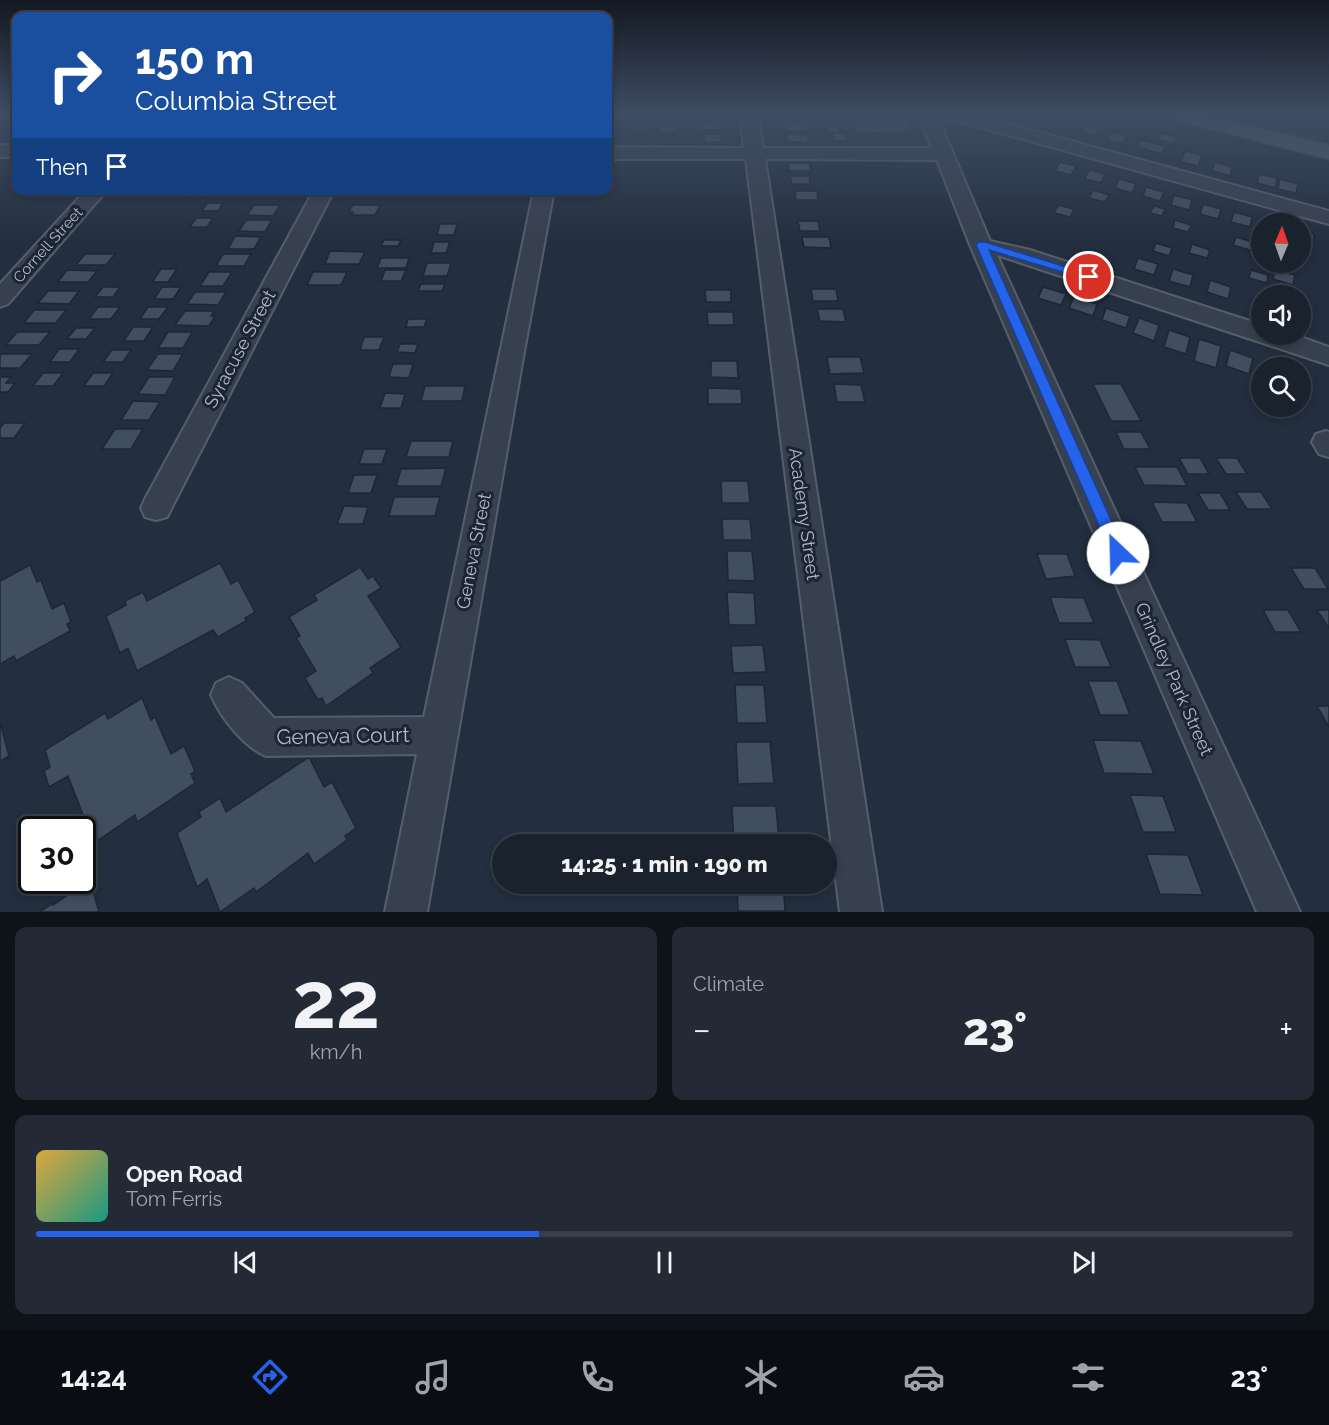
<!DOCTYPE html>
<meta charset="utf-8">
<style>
:root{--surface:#1a222e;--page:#232a36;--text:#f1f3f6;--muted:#9fa4aa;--line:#383f4a;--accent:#2563eb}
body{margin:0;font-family:Raleway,sans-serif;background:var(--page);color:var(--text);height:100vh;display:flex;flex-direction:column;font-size:22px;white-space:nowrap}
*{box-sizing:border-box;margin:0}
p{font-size:20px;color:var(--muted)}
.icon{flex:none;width:33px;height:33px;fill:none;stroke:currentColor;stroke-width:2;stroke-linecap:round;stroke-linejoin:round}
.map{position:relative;height:912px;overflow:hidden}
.drawer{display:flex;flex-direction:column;gap:15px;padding:15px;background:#0e1319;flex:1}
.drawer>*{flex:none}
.top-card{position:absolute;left:12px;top:12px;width:600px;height:183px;border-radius:12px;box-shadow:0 3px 9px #0003,0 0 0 2px var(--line);background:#1a4fa0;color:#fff;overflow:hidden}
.needle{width:39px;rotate:2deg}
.buttons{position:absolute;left:1251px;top:213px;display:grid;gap:12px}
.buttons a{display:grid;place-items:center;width:60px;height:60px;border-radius:50%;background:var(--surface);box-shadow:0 3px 9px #0003,0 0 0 2px var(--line);font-size:30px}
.speed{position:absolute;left:18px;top:816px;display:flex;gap:12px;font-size:30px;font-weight:700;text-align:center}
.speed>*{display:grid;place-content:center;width:78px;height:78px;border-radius:50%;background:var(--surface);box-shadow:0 3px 9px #0003,0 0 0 2px var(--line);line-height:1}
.speed .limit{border:3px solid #111;border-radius:9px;background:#fff;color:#111}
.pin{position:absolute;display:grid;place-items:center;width:51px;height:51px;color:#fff;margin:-26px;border:3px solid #fff;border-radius:50%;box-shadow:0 2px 6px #0007}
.me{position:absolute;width:66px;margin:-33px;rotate:336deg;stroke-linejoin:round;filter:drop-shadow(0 0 4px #0008)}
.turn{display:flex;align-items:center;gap:21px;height:126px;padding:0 24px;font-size:27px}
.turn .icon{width:78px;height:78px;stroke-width:2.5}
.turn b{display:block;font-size:42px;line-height:51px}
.then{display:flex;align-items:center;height:57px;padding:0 24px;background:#0003;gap:12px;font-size:22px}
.big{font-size:45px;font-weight:800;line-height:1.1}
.drawer .widget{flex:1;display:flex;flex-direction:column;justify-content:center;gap:9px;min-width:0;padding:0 21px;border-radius:12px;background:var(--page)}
.drawer .dial{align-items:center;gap:0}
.dial b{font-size:78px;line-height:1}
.song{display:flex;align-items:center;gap:18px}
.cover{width:72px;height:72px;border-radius:9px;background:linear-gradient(135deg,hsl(40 70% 55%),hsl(170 70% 35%))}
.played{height:6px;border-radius:3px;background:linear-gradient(90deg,var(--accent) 40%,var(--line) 40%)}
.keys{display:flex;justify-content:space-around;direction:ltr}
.heat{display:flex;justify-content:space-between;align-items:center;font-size:33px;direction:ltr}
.drawer .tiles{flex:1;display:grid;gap:15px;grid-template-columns:1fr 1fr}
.widget:last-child{grid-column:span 2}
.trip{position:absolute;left:492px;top:834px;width:345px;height:60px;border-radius:30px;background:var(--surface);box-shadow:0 3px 9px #0003,0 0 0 2px var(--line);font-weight:800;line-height:60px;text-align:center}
.tabs{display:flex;height:96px;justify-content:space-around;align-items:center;background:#0a0e12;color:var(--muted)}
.tabs .icon{width:42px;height:42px}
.tabs .current{color:var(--accent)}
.tabs b{font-size:27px;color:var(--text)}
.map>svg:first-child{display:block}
.green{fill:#253c3f}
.building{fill:#414e60;stroke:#1e2734;stroke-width:1.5}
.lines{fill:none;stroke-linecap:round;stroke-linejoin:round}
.minor-casing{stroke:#555e6b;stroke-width:4}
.major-casing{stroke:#404956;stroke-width:3}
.minor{fill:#37404e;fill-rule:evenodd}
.major{fill:#545f6e;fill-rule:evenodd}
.route{fill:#2563eb;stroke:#184099;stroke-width:1.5}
.labels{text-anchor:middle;stroke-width:6;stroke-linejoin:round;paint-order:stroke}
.far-street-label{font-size:15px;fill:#b2bbc9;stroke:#1c2532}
.street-label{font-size:18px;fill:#b2bbc9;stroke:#1c2532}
.near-street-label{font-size:21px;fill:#b2bbc9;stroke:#1c2532}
</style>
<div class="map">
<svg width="1329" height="912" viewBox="0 0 1329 912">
<rect width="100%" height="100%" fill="#232e3e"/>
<polygon class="green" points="1220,115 1233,115 1329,138 1329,149 1220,120 1218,118"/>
<g class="building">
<polygon points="866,115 905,115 910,129 903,131 904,134 857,132 854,121 868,121"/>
<polygon points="1053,115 1082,115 1078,121"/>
<polygon points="703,122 719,122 720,130 693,130 693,126 703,126"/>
<polygon points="784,122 807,122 808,131 785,131"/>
<rect x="633" y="125" width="14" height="7"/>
<rect x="660" y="125" width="16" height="7"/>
<polygon points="825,125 839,126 841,133 827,133"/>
<polygon points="1085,125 1100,128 1096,136 1081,132"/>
<polygon points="1111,132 1126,136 1123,144 1107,140"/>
<polygon points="832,133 846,133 848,141 833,141"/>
<polygon points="1161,133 1177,137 1174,144 1158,140"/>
<polygon points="704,134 720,134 721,142 704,142"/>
<polygon points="786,134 807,134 809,142 788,142"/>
<polygon points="1140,140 1165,146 1162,154 1137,147"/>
<polygon points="1185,151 1202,155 1198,166 1181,162"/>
<polygon points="1060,162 1076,166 1071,175 1055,171"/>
<polygon points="1215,162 1232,167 1230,176 1212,171"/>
<polygon points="788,163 809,163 811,171 789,171"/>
<polygon points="1089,170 1105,174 1101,183 1085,179"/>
<polygon points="1259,174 1277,178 1275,188 1257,183"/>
<polygon points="790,176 809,176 810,184 792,184"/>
<polygon points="1119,179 1136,184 1132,193 1115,188"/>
<polygon points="1280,179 1298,184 1296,193 1278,189"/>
<polygon points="1146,187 1164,192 1160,201 1143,196"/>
<polygon points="194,190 209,190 204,198 189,198"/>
<polygon points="1093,190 1109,195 1105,202 1089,198"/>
<polygon points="795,191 817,191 818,200 796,200"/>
<polygon points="1174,195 1192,200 1189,210 1171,205"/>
<polygon points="207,203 223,203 218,211 202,211"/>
<polygon points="1203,204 1221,209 1218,219 1200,214"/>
<polygon points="254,205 280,205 273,216 247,215"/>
<polygon points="353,205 380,205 375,215 352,215 353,212 349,212"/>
<polygon points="1058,205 1074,209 1070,217 1054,213"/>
<polygon points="1154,206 1165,209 1162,216 1150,213"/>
<polygon points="1234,212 1252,217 1250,227 1231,222"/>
<polygon points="196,218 213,218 207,227 190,227"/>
<polygon points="246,220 272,220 265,232 239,231"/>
<polygon points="1175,220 1191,225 1188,232 1173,228"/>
<polygon points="798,221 818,221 820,231 800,231"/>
<polygon points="440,224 457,224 454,235 437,235"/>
<polygon points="1300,230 1314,234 1313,244 1300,241"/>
<polygon points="235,236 261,237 254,249 228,249"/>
<polygon points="802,237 829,237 831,248 804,247"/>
<polygon points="1236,237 1256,243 1253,251 1233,245"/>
<polygon points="384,240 401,240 398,246 381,246"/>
<polygon points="434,242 450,242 446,253 431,253"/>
<polygon points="1156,243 1172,248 1169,256 1153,251"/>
<polygon points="1192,244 1210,250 1207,258 1189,253"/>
<polygon points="330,251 365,252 359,264 325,264"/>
<polygon points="85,254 115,254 106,265 76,265"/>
<polygon points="223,254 251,254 244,266 216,266"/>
<polygon points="381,258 409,258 406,268 377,268"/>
<polygon points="1138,258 1158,264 1154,275 1134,269"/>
<polygon points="427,263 451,263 447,276 423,276"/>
<polygon points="161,269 177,269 168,282 152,282"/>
<polygon points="1173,269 1193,275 1190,287 1169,281"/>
<polygon points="67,270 97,271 88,282 58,282"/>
<polygon points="385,270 406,270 401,281 381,281"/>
<polygon points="1251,270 1268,275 1267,283 1249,278"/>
<polygon points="1275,270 1295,275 1293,285 1273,279"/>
<polygon points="209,272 232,272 223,286 200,286"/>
<polygon points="313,272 347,272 341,285 307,285"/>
<polygon points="1210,280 1231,287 1228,299 1207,292"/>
<polygon points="421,284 445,284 442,291 418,291"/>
<polygon points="103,287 120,287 113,297 95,297"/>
<polygon points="162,287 181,287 173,299 154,299"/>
<polygon points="1043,287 1066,294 1061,305 1038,298"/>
<polygon points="811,289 836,289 838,301 813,301"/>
<polygon points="705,290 731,290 731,302 706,302"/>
<polygon points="48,291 79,291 69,304 38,303"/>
<polygon points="195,292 226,292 218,305 187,304"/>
<polygon points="1074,297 1097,304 1093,316 1069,308"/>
<polygon points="98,307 120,307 111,319 89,319"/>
<polygon points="148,307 168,307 159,319 140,319"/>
<polygon points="1106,308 1130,316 1126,328 1102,320"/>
<polygon points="817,309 843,309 846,322 820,321"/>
<polygon points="34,310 66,310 56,323 24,323"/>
<polygon points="185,311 214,311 211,316 215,316 209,326 175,325"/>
<polygon points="707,312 733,312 734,325 708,325"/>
<polygon points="1139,318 1159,325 1154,341 1133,333"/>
<polygon points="408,319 427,319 424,327 406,327"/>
<polygon points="133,327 153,327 144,341 124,341"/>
<polygon points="76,328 95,328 86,339 67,339"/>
<polygon points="1169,330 1190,337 1186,354 1164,347"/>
<polygon points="17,332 50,332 39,345 6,345"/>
<polygon points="168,332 192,332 183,348 158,348"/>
<polygon points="364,337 384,337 379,350 360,350"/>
<polygon points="1199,339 1221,346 1216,368 1194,361"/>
<polygon points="400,344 418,344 415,353 397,352"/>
<polygon points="59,349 79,349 70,362 50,362"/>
<polygon points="112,350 131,350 123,362 103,362"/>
<polygon points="1230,350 1253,358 1249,374 1226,366"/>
<polygon points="0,354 32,354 20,368 0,368"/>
<polygon points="158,354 183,354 173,371 147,370"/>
<polygon points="827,357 860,357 864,373 830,374"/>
<polygon points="711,361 737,361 738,378 711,377"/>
<polygon points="393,364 413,364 409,378 389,377"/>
<polygon points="43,373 63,373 53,386 33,386"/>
<polygon points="93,373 113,373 104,386 84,386"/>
<polygon points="0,377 11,377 6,383 15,383 8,392 0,392"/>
<polygon points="149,377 175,377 165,395 138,394"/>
<polygon points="834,384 861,385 865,402 837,402"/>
<polygon points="1093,384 1121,384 1141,421 1111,421"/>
<polygon points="425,386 465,386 462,401 421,401"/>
<polygon points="708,388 741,389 742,404 708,404"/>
<polygon points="385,393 405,394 401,408 380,408"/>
<polygon points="133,401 160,402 149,420 121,420"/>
<polygon points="4,423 25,423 14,438 0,438 0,428"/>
<polygon points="115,429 143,429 131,449 102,449"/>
<polygon points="1116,432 1141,432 1150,449 1124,449"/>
<polygon points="411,441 453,441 449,457 406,457"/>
<polygon points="364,449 387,449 382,464 359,464"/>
<polygon points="1179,458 1200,458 1209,474 1188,474"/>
<polygon points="1216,458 1237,458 1247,474 1226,474"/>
<polygon points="1135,467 1177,467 1187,486 1144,485"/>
<polygon points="446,468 441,486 396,486 401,469"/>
<polygon points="354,475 377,475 371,493 348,493"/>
<polygon points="721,481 748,481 750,503 722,503"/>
<polygon points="1236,492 1261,492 1272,509 1247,509"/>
<polygon points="1198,493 1220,493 1230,510 1208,510"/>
<polygon points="394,497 440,497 435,516 389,516"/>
<polygon points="1152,502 1187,503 1197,522 1162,522"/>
<polygon points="344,506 368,507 363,524 337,524"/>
<polygon points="722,519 750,519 752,540 723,540"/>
<polygon points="727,551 752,551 755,581 728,580"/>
<polygon points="1037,554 1067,554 1075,576 1046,579"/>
<polygon points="220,563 231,584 238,580 255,612 245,618 246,621 218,637 213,630 137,671 128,648 120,653 106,616 126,605 125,601 143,592 147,601"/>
<polygon points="30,565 37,582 41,580 52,609 64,603 71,622 67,624 70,631 16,661 14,656 0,664 0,581"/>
<polygon points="360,567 368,579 373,576 381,588 368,596 401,647 370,668 373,673 326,706 322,698 318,700 305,678 316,671 296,638 300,636 289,617 317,600 314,595"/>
<polygon points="1291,568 1315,568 1328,589 1304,589"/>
<polygon points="727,592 754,593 756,625 729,625"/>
<polygon points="1050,597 1084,598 1094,623 1059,623"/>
<polygon points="1263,610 1288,610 1301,632 1275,632"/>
<polygon points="1317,610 1329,610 1329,628"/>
<polygon points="1065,639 1100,640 1111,667 1075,667"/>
<polygon points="763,645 766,672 733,673 731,646"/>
<polygon points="1088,681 1117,681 1130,715 1100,715"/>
<polygon points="735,685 764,685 767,723 737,723"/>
<polygon points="142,698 151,720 155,717 171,754 184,746 195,771 191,774 195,783 137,822 135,815 94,843 68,776 49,787 44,771 50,767 45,750 105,713 108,719"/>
<polygon points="1317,706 1329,706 1329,727"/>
<polygon points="0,722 9,756 0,761"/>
<polygon points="1093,740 1141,741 1154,774 1104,773"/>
<polygon points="736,742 770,742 774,783 738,784"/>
<polygon points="309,757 324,787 332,782 356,828 345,836 347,840 314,864 308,853 256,892 254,888 220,912 207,879 197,887 177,833 201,817 199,812 220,798 226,812"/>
<polygon points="1130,795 1163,796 1176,832 1143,832"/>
<polygon points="732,806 776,806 779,842 734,842"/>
<polygon points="1146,854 1188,855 1203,895 1160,894"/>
<polygon points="90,880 99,912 39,912 53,903 53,905"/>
<polygon points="737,884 783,884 785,911 738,911"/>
</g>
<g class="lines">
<g class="minor-casing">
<g id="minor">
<polygon points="740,115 758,115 763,148 932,148 919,115 937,115 990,241 1030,250 1262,325 1262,334 1292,334 1329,347 1329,365 997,255 1300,912 1257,912 970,245 937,160 765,159 882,912 840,912 746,159 608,159 608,147 744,148"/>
<polygon points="947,115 976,115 1329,211 1329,224 950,119"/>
<rect x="0" y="145" width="16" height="12"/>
<polygon points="86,190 107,190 8,304 0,307 0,284"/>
<polygon points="314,190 334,190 167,517 156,520 145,517 141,508 145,499"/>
<path d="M534,190h20l-30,162 -97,560h-42l32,-158 -151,2c-23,-10 -45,-38 -55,-61l5,-12 13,-6 13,6 32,35 150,-1z"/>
<polygon points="1326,431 1329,432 1329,457 1319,454 1312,442 1316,434"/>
</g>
</g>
<g class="major-casing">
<polygon id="major" points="1169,115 1204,115 1329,145 1329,159 1172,119"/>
</g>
<use href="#minor" class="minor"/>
<use href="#major" class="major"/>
</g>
<linearGradient id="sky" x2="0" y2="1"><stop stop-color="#131922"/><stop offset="0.47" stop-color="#3f4c63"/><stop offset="1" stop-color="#3f4c63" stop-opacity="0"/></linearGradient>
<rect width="1329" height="243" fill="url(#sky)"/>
<polygon class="route" points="978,242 985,242 1092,275 1094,277 1089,280 989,250 1126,553 1123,558 1118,560 1113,558 1111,553 976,245"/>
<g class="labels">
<g class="far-street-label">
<text transform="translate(48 245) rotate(-48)" y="5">Cornell Street</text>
</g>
<g class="street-label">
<text transform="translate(240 349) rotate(-62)" y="6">Syracuse Street</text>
<text transform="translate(804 514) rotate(82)" y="6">Academy Street</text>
<text transform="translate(474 551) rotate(-79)" y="6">Geneva Street</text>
<text transform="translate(1174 679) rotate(66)" y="6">Grindley Park Street</text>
</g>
<g class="near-street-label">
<text transform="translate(343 736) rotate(-1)" y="7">Geneva Court</text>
</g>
</g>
</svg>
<div class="buttons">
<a><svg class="needle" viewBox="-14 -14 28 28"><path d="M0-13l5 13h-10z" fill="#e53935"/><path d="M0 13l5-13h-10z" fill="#9fa4aa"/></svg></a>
<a><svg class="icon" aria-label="sound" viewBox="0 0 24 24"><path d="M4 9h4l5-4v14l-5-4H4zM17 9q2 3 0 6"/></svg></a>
<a><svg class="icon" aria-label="search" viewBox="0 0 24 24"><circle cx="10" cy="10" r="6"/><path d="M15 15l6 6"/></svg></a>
</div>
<div class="speed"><div class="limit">30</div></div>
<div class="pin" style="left:1089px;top:277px;background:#d93025"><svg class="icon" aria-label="arrive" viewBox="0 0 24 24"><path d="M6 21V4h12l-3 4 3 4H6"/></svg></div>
<svg class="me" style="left:1118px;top:553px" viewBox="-20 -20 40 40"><circle r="19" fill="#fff"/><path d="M0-13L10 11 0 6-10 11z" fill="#2563eb"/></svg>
<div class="trip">14:25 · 1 min · 190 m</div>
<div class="top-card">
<div class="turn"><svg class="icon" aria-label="right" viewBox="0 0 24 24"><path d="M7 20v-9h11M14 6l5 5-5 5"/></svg><div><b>150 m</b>Columbia Street</div></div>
<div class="then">Then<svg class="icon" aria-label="arrive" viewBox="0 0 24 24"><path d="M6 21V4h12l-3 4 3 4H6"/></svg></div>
</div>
</div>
<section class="drawer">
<div class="tiles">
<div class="widget dial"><b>22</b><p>km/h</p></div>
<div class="widget"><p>Climate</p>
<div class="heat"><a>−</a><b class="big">23°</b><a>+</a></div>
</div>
<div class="widget">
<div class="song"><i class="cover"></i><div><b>Open Road</b><p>Tom Ferris</p></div></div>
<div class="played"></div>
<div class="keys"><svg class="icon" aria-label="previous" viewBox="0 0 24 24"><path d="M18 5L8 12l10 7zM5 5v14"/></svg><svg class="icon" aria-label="pause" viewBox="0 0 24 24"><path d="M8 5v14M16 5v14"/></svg><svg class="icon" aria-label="next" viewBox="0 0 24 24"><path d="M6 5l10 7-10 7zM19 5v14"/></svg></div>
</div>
</div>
</section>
<nav class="tabs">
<b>14:24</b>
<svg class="icon current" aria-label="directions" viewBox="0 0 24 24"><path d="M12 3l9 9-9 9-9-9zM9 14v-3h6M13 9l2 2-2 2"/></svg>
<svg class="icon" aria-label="music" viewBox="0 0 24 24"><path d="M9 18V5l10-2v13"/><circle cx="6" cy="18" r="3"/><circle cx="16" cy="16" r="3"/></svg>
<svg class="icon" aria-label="phone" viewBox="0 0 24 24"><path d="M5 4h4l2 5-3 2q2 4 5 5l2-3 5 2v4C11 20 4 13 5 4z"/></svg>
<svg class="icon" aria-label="climate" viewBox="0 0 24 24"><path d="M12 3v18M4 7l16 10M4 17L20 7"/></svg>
<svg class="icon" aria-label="car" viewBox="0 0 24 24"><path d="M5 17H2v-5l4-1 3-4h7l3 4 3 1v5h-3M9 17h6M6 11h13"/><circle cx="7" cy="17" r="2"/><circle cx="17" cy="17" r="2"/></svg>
<svg class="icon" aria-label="filters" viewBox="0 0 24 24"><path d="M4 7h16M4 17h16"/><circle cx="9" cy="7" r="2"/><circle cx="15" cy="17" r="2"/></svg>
<b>23°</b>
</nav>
